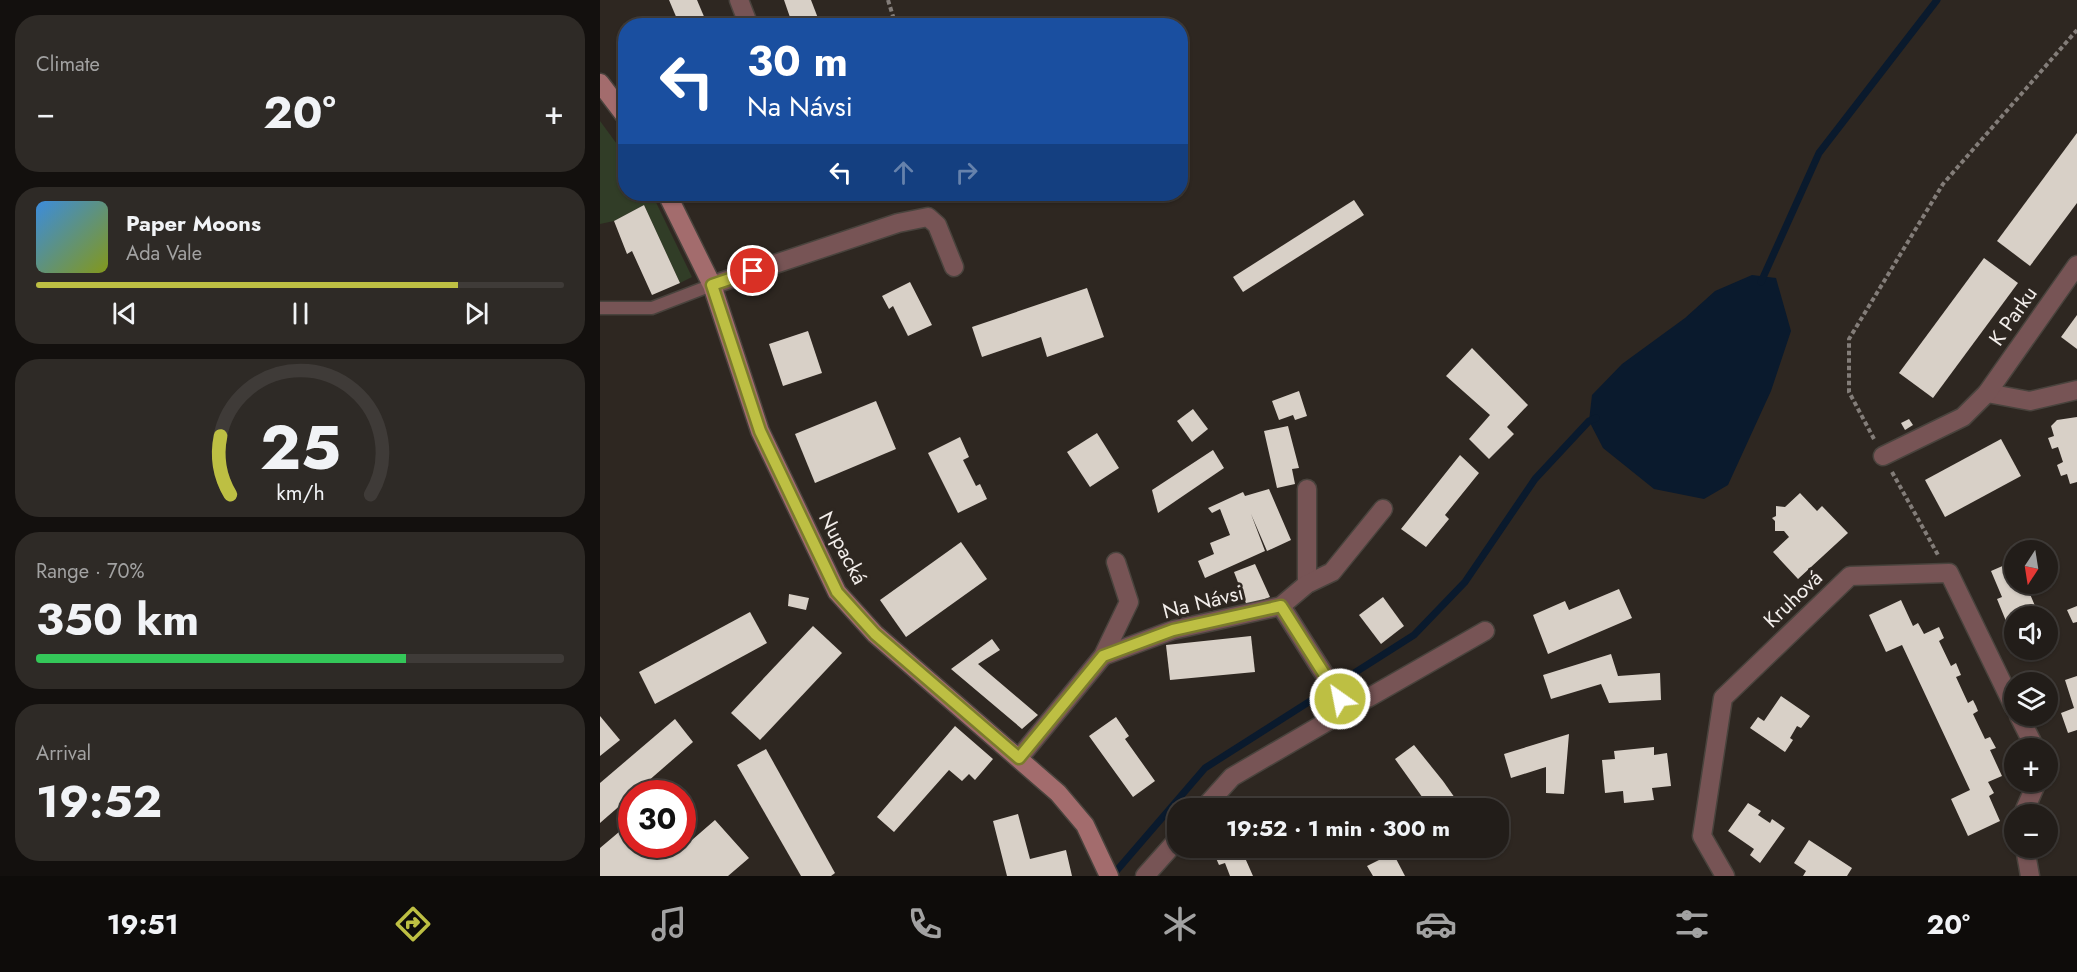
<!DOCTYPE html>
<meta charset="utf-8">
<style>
:root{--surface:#221d19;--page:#2e2a26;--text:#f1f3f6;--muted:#a2a2a2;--line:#3f3b38;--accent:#bdbf43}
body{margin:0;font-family:Jost,sans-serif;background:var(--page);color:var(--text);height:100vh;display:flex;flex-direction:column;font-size:22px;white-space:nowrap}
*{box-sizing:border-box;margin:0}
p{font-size:20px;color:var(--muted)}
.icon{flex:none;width:33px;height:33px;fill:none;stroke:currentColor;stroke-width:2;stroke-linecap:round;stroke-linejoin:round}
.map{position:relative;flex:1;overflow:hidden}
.sheet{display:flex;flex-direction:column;gap:15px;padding:15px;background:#13100e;width:600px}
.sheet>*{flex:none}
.top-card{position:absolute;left:18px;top:18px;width:570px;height:183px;border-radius:24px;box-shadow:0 2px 4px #0004,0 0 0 2px var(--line);background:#1a4fa0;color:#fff;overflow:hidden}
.needle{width:39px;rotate:192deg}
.controls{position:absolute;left:1404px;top:540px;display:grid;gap:12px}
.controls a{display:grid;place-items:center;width:54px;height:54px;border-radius:50%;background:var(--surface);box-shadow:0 2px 4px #0004,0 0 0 2px var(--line);font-size:30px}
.speed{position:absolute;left:18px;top:780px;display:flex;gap:12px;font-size:30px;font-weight:700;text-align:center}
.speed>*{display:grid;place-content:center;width:78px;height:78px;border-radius:50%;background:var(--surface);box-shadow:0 2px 4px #0004,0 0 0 2px var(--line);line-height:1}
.speed .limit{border:9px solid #d22;background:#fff;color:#111}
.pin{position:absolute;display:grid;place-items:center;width:51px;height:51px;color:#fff;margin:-26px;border:3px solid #fff;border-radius:50%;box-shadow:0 2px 6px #0007}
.me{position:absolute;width:66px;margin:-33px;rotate:327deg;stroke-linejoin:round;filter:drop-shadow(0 0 4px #0008)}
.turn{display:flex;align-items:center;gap:21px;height:126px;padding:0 30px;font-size:27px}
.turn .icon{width:78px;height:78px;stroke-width:2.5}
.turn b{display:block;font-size:42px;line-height:51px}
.lanes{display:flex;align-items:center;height:57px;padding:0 30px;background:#0003;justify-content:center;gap:30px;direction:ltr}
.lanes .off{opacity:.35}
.big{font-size:45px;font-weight:700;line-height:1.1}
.sheet .widget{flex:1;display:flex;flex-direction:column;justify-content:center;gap:9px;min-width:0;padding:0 21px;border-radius:24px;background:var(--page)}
.sheet .dial{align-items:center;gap:0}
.dial svg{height:156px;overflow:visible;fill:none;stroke:var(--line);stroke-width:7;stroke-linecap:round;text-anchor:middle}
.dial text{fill:var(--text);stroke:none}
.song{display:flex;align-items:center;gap:18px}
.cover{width:72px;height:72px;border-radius:9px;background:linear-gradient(135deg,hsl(210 70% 55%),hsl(70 70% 35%))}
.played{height:6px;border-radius:3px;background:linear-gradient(90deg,var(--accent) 80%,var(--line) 80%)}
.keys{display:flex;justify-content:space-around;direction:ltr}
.heat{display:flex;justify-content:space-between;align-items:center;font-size:33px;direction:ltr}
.charge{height:9px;border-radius:4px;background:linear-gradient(90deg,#34c759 70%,var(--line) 0)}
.trip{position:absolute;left:567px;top:798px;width:342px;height:60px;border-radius:24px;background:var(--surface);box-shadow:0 2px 4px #0004,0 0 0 2px var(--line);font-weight:700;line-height:60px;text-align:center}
.dock{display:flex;height:96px;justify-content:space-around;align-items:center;background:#0e0c0a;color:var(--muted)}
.dock .icon{width:42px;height:42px}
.dock .selected{color:var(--accent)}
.dock b{font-size:27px;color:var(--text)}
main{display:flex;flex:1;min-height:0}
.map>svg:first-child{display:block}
.green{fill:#313d27}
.water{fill:#0a1a2d}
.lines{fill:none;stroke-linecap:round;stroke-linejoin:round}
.stream{stroke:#0a1a2d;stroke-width:7}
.building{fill:#d8d0c7}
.lane-casing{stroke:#49433d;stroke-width:15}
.street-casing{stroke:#49433d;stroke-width:21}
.secondary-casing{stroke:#49433d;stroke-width:21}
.path{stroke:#837d79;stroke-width:4;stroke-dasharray:4.5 3;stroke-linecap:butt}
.lane{stroke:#775455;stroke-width:12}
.street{stroke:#775455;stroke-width:18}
.secondary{stroke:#a36c6d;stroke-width:18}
.route-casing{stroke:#7b7c2c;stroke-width:15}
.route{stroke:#bdbf43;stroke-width:10}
.labels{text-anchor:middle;stroke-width:6;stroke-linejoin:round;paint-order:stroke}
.street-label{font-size:21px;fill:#f2edea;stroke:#2e2721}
</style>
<main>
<section class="sheet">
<div class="widget"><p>Climate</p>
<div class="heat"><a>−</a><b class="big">20°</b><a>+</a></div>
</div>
<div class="widget">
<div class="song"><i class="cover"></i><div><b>Paper Moons</b><p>Ada Vale</p></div></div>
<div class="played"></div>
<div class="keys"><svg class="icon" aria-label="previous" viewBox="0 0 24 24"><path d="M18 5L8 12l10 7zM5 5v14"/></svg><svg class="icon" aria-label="pause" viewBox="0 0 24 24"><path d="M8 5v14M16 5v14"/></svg><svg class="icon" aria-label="next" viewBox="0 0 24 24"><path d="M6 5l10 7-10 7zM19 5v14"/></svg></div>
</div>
<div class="widget dial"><svg viewBox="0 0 100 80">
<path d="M14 69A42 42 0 1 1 86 69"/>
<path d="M14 69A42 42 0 0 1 9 39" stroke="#bdbf43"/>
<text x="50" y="56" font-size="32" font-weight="700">25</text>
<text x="50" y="72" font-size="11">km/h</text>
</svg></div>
<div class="widget"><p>Range · 70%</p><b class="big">350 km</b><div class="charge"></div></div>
<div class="widget"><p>Arrival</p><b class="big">19:52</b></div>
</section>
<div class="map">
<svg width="1477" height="876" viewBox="0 0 1477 876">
<rect width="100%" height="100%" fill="#2e2721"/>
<polygon class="green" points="0,121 25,155 26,194 52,194 92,277 80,283 44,205 14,221 0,224"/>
<polygon class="water" points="1152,275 1176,278 1191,331 1171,391 1128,485 1104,499 1054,489 1003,448 989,421 992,395 1022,364 1085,318 1115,291"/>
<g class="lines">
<g class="stream">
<polyline points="1161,282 1219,153 1337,0"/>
<polyline points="512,876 605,768 814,635 865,582 935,479 989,421 996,418"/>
</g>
</g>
<g class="building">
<polygon points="69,0 97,0 108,26 80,26"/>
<polygon points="184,0 211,0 221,26 193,26"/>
<polygon points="1477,133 1477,203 1430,266 1397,241"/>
<polygon points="149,194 165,194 151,199"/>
<polygon points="754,200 764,215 643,292 633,277"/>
<polygon points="44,205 80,283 52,295 32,251 27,254 14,221"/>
<polygon points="1384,258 1418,283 1333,398 1299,373"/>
<polygon points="310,282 332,325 308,336 293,306 289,309 282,296"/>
<polygon points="487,288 504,337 447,357 441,337 382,357 372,327"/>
<polygon points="1477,315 1477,349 1461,337"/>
<polygon points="208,331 222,373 183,386 169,344"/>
<polygon points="872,348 928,405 907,427 914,434 889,459 869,439 890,415 846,376"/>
<polygon points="699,391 707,416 695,420 693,415 679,420 672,401"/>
<polygon points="276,401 296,449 215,483 195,434"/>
<polygon points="593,409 608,429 592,442 577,421"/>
<polygon points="1477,417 1477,482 1470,484 1467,474 1461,476 1457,465 1463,462 1458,447 1452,449 1448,438 1454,436 1451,426 1457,420"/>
<polygon points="1309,419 1313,425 1305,430 1301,423"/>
<polygon points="688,426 699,468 692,469 695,484 677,488 664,431"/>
<polygon points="497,433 519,468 490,487 467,452"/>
<polygon points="360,437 369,457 363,460 376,486 380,484 387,499 358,513 328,453"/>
<polygon points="1401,439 1421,476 1345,517 1325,480"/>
<polygon points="613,450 624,468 558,513 552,490"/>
<polygon points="860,455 879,473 845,515 849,519 826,547 801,529"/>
<polygon points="669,489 691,540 667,551 651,514 665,551 605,578 598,561 614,554 610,543 630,535 620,509 612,513 608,508 643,492 645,496"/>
<polygon points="1200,493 1217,511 1222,506 1248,533 1198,579 1173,552 1189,537 1184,531 1175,531 1175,521 1172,518 1176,516 1176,506 1185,507"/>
<polygon points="361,542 387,579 306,637 280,600"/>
<polygon points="1414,561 1414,584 1434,584 1427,587 1438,613 1430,616 1414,616 1414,623 1408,626 1397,599 1402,597 1391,571"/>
<polygon points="655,564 670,597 647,606 634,572"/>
<polygon points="1019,589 1032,618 948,654 933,615 965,601 969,610"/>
<polygon points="189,594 209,598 206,610 188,606"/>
<polygon points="783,597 804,626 781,644 759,615"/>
<polygon points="1301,600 1313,626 1318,623 1324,634 1339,627 1344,638 1339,641 1351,666 1356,663 1361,675 1356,677 1368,703 1373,700 1376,706 1378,711 1373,714 1385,739 1390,737 1396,748 1390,750 1402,776 1388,782 1394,793 1389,796 1400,821 1368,836 1351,799 1370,790 1302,645 1286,652 1269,615"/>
<polygon points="1477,606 1477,622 1473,623 1467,610"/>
<polygon points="150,612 167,643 55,704 39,672"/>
<polygon points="213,626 242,653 160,740 131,713"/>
<polygon points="651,636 655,672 570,680 566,645"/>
<polygon points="392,639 400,650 378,664 438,715 422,729 351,669"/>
<polygon points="1011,654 1018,676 1060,673 1061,700 1009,703 1001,684 951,699 943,675"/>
<polygon points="1477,676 1477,730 1468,733 1461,713 1474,708 1465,680"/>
<polygon points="1181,696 1210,716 1201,728 1197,726 1190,738 1193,740 1185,752 1150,728 1158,717 1164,721"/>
<polygon points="0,716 20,740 0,756"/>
<polygon points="516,717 529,736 525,739 555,781 533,797 489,736"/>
<polygon points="75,719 93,742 0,823 0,783"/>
<polygon points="355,726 393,759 375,780 369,774 362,781 349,770 294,832 277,817"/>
<polygon points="969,734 964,794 946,793 946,767 911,778 904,754"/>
<polygon points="814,745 843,781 862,808 830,808 795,759"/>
<polygon points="1054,747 1054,755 1067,753 1071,786 1052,788 1054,800 1024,803 1023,791 1005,793 1002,760 1015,759 1014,751"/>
<polygon points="166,749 235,873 231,876 201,876 137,765"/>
<polygon points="1148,803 1161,811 1158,815 1170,823 1172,819 1185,828 1160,863 1150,855 1154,849 1128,831"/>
<polygon points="418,814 430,859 466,850 472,876 407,876 393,821"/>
<polygon points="115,820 149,858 128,876 0,876 0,848 32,821 32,844 85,846"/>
<polygon points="1209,840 1252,868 1247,876 1203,876 1206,871 1194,863"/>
<polygon points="616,848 650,848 642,851 653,876 630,876 625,863 619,865 612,849"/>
<polygon points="793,853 805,876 773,876 767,866"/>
</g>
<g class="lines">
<g class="lane-casing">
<polyline id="lane" points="0,308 52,308 112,285"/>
</g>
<g class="street-casing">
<g id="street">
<polyline points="139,0 149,26"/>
<polyline points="112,285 298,223 328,217 337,225 354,267"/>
<polyline points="1387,393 1430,401 1477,390"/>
<polyline points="1283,456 1363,417 1387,393 1477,265"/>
<polyline points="707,489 707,584"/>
<polyline points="503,656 573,630 681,606 707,584 732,572 783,509"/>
<polyline points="747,710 885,631"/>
<polyline points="1419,716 1435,748"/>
<polyline points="419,758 503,656 529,602 516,562"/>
<polyline points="607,805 636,808"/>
<polyline points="604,808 632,777 747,710 681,606"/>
<polyline points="1423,814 1437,782"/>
<polyline points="1425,848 1430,876"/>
<polyline points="545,876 578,839"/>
<polyline points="1125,876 1102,836 1123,698 1250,576 1349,573 1414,707"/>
</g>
</g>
<g class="secondary-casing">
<g id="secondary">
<polyline points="0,83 26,117"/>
<polyline points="67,194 112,285 160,431 237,592 275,634 458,793 485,825 509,876"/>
</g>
</g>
<g class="path">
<polyline points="288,0 296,26"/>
<polyline points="1274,439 1249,392 1249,339 1343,184 1477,30"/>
<polyline points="1292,472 1338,555"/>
</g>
<use href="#lane" class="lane"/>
<use href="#street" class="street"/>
<use href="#secondary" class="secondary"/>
</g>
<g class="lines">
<g class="route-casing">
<polyline id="route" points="153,271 112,285 160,431 237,592 275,634 419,758 503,656 573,630 681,606 740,699"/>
</g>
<use href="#route" class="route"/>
</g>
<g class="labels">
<g class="street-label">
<text transform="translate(1413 316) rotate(-55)" y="7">K Parku</text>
<text transform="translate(243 548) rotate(62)" y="7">Nupacká</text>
<text transform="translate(1193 599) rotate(-44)" y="7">Kruhová</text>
<text transform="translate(603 602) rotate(-14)" y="7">Na Návsi</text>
</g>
</g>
</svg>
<div class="controls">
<a><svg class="needle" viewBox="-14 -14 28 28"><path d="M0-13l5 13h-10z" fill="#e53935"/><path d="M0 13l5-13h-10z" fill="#a2a2a2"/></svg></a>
<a><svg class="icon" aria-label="sound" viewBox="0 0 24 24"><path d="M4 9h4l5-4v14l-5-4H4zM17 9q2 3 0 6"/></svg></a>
<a><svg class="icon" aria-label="layers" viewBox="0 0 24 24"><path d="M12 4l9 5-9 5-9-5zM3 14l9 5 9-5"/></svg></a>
<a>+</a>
<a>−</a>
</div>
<div class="speed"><div class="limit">30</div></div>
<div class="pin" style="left:153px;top:271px;background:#d93025"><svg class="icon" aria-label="arrive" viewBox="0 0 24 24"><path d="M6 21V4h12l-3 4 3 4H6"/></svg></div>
<svg class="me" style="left:740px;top:699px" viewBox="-20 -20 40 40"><circle r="17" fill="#bdbf43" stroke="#fff" stroke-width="3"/><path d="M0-11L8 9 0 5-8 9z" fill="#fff"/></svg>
<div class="trip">19:52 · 1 min · 300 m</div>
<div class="top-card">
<div class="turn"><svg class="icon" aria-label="left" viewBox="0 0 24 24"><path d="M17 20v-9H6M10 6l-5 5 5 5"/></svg><div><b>30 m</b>Na Návsi</div></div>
<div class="lanes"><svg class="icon" aria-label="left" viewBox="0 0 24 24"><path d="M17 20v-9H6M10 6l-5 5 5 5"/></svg><svg class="icon off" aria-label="ahead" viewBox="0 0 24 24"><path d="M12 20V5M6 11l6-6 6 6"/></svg><svg class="icon off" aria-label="right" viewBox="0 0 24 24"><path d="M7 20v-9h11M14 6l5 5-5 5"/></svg></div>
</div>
</div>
</main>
<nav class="dock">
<b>19:51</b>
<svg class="icon selected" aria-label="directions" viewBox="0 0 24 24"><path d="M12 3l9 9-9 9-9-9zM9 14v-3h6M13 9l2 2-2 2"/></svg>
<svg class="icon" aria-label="music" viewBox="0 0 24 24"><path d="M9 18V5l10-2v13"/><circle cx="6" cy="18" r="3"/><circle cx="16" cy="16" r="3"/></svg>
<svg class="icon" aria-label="phone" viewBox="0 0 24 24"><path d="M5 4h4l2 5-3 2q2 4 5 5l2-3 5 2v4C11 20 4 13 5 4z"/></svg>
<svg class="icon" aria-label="climate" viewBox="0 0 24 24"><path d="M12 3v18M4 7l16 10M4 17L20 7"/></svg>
<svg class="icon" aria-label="car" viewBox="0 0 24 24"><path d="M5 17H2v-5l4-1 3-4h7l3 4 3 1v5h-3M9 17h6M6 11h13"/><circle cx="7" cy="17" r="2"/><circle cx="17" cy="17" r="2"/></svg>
<svg class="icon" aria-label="filters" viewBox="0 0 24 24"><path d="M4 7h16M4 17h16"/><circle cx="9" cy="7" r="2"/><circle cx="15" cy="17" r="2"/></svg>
<b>20°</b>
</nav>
